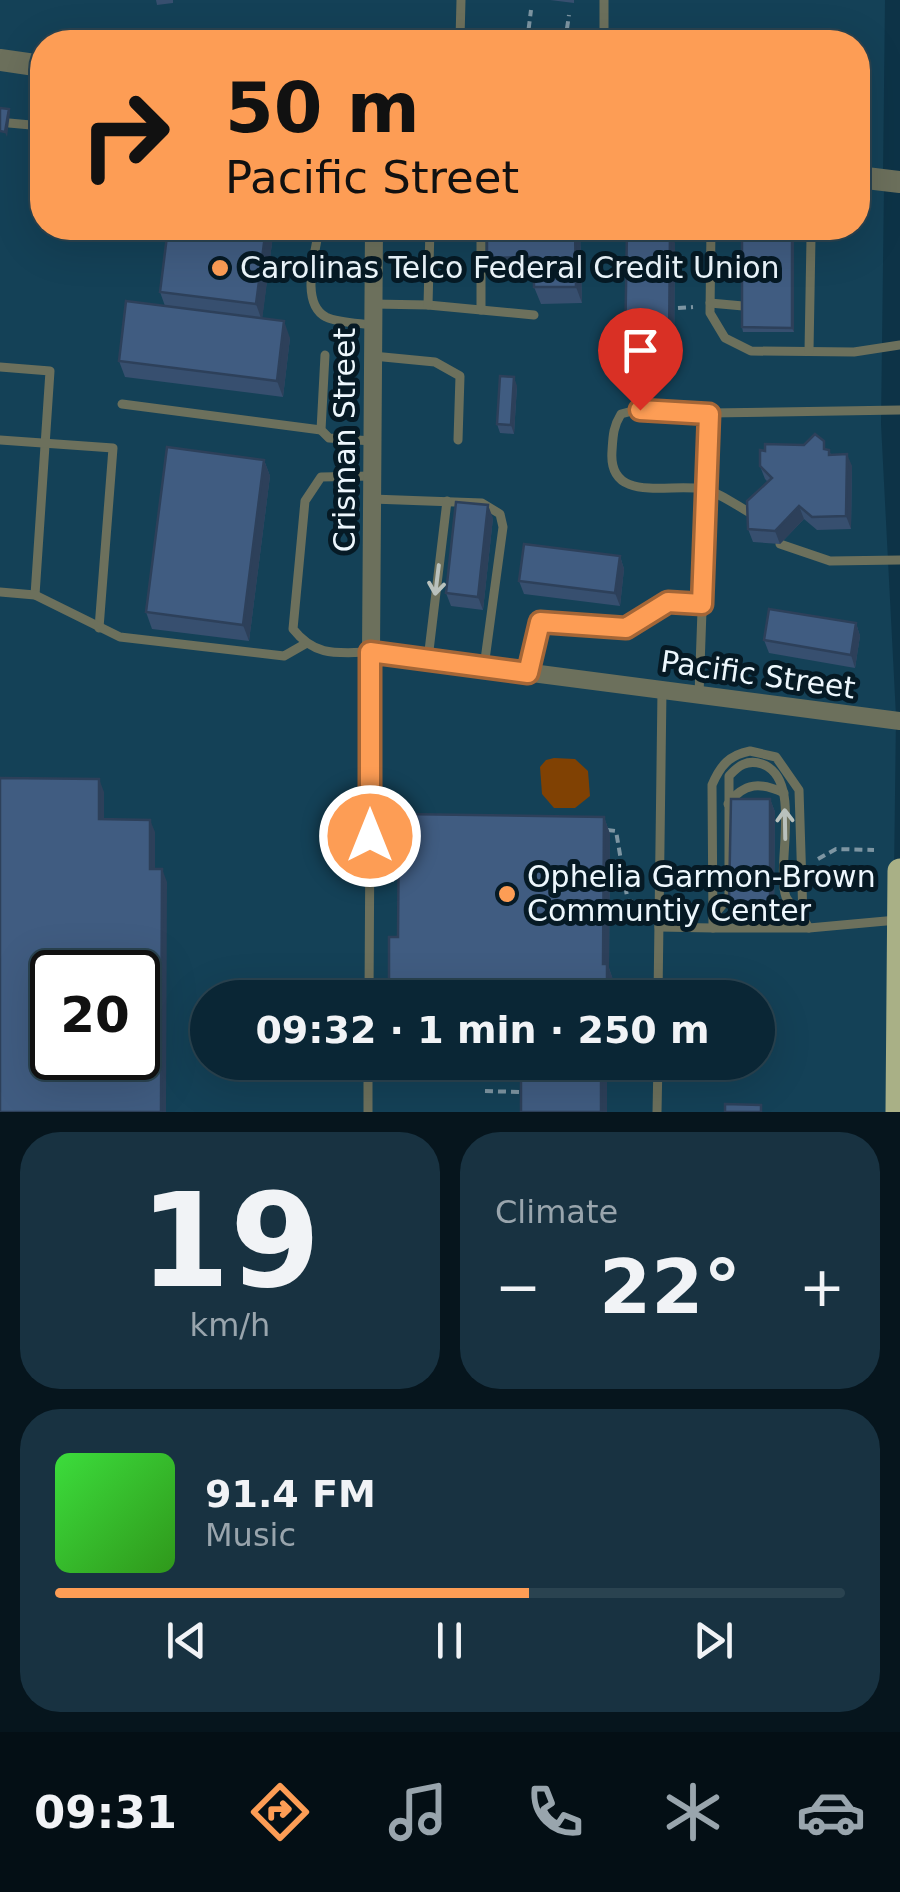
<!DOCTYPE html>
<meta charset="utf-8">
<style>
:root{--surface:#0a2635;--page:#183241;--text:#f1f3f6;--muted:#99a5ad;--line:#2a4350;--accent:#fd9d55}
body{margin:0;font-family:"DejaVu Sans",sans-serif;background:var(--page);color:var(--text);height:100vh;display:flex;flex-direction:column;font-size:38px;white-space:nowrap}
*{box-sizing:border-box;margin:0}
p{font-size:32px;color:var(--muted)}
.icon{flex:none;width:55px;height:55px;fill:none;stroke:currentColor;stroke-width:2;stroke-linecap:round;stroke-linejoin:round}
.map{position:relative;height:1112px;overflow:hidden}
.sheet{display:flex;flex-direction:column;gap:20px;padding:20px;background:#06151d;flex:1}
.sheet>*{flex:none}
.banner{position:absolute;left:30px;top:30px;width:840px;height:210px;border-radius:40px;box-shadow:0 10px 40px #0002,0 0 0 2px var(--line);background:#fd9d55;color:#111;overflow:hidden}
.speed{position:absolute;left:30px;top:950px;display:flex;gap:20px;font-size:50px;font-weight:700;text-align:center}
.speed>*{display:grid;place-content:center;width:130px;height:130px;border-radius:50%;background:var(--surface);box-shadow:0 10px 40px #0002,0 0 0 2px var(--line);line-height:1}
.speed .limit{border:5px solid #111;border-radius:15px;background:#fff;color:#111}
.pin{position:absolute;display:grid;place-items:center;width:85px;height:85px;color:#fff;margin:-102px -42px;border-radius:50% 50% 50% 0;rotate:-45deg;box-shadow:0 0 10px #0007}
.pin .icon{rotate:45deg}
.me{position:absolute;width:110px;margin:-55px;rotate:0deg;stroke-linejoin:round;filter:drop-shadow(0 0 8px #0008)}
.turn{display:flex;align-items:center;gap:35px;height:210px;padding:0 30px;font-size:45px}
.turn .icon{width:130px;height:130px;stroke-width:2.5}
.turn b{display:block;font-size:70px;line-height:85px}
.big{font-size:75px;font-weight:800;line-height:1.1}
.sheet .widget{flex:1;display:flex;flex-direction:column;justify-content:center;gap:15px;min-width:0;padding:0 35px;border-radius:40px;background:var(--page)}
.sheet .dial{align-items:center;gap:0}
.dial b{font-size:130px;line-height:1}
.song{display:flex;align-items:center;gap:30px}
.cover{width:120px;height:120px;border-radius:15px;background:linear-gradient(135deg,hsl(120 70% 55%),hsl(110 70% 35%))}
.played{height:10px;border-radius:5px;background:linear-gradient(90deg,var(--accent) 60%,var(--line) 60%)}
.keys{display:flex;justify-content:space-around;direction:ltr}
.heat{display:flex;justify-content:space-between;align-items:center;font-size:55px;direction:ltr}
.sheet .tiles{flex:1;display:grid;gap:20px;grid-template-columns:1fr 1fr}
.widget:last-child{grid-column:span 2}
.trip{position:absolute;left:190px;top:980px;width:585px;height:100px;border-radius:50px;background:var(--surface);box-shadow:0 10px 40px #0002,0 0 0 2px var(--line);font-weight:800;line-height:100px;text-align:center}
.dock{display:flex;height:160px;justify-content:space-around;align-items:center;background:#040f15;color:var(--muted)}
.dock .icon{width:70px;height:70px}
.dock .active{color:var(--accent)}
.dock b{font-size:45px;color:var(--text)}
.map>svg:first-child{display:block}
.built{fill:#144157;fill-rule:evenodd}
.green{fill:#804103}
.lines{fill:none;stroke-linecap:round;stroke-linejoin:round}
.path{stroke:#7d95a2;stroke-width:4;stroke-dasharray:8 5;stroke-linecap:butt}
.service{stroke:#6c705c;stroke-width:9}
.minor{stroke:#6c705c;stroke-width:18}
.tertiary{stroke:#6c705c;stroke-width:22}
.primary{stroke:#a9b086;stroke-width:25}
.wall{fill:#374f6f}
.shaded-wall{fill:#2d405a}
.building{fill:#405c81;stroke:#2d405a;stroke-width:2.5;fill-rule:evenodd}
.oneway{stroke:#b9c1bd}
.route-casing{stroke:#a46637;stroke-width:25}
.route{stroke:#fd9d55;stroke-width:18}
.poi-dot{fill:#fd9d55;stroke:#061a25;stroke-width:4}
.labels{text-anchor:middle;stroke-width:10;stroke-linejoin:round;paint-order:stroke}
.poi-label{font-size:30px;fill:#edf7fd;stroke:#061a25;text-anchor:start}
.street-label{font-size:30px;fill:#edf7fd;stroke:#061a25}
</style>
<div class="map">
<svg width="900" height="1112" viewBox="0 0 900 1112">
<rect width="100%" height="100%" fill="#0d3347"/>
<g class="built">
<polygon points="0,0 885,0 883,175 858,172 858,42 42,42 42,59 0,53"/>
<path d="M0,67l42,6v155h816v-46l26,3 -3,239 15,292 -5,396h-891zM52,972h86v86h-86zM208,998h550v64h-550z"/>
</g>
<polygon class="green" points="554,758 575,759 588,771 590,796 575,808 554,808 542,794 540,767 546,760"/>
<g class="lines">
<g class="path">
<polyline points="527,42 531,10"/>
<polyline points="565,42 569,15"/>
<polyline points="678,308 693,307"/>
<polyline points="607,830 616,831 628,902 636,901"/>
<polyline points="818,859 836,849 874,850"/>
<polyline points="392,882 392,838 402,828"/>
<polyline points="483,1068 520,1068"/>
<polyline points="485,1091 519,1092"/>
</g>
<g class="service">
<polyline points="604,0 604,42"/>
<polyline points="460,39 461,0"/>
<polyline points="9,123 42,126"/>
<path d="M319,228c-3,24 -20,75 7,89 13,6 33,6 47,8"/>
<polyline points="711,228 710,313 725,338 751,351 854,352 900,345"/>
<polyline points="805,228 811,238 809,351"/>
<polyline points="711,268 744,268"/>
<polyline points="710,303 743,306"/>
<polyline points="373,304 428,305 534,315"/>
<polyline points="428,305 430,228"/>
<polyline points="481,310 481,228"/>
<polyline points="325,355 321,430 329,438 372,441"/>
<polyline points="373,356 435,362 460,376 458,440"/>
<polyline points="0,367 50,371 35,595"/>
<polyline points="122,404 321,430"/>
<polyline points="0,440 113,448 99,628"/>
<polyline points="372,499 482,503 500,514 503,527 484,667"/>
<path d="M752,514c-15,-8 -33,-22 -49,-25 -34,-6 -95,15 -91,-38 1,-15 1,-24 9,-37l19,-5 69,4 191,-3"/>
<polyline points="780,544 830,561 900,560"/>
<polyline points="0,592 35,595 120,637 284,656 305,644"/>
<polyline points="428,659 447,501"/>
<polyline points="528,673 540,622 626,628 668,602 702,603"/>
<polyline points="699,695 709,413"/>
<path d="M750,751l26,6 23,33 4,128 6,10h-96l-1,-143c8,-19 17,-30 38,-34z"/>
<path d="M728,804c16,-22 33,-22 56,-11"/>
<path d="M714,915l15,-18v-121c9,-10 18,-17 33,-12 42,15 13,102 24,133 3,6 11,14 15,19"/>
<polyline points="659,927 713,928"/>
<polyline points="809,928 897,920"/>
<path d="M369,998l2,-346c-34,1 -56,5 -78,-23l12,-128 16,-24 51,-1"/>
<polyline points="658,998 662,690"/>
<polyline points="368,1112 368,1062"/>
<polyline points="657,1112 658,1062"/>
</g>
<polyline class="minor" points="374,228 371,652 900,721"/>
<g class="tertiary">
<polyline points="0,60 42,66"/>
<polyline points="858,177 900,182"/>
</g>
<polyline class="primary" points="898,1112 900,871"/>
</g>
<g class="wall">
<polygon points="156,0 173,0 173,3 157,5"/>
<polygon points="550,0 574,0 574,3"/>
<polygon points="168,228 274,228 262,318 290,338 283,397 125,377 119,361 165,306 160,292"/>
<polygon points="487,228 580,228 582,303 541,304 534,287 534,273 493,274 487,258"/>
<polygon points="792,234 794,238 794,332 743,332 742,327"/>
<polygon points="675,243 674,362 630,361 625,348"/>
<polygon points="517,386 514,434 500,433 497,424"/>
<polygon points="827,449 829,450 831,455 852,466 851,529 817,530 804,519 780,544 753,542 748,529 768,482 765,479 760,466 765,451"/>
<polygon points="264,460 270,476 249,641 152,629 146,612"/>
<polygon points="493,518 483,610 451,606 446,593"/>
<polygon points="620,556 624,569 620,606 524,594 519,581"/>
<polygon points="856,623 860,636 855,668 769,653 764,640"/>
<polygon points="770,799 775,812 774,915 734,914 729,901"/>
<polygon points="604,817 610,834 609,968 613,980 613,998 390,998 389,994 398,937"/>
</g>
<g class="shaded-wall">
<polygon points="9,109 10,113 7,137 5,132"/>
<polygon points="266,228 274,228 262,321 256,304"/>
<polygon points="575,228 580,228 582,303 576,287"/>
<polygon points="670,230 675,243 674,362 669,349"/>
<polygon points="792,234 794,238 794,332 792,328"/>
<polygon points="284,321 290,338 283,397 277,381"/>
<polygon points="514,377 517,386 514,434 511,425"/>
<polygon points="847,454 852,466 851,529 846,516"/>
<polygon points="264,460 270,476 249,641 243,625"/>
<polygon points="488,505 493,518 483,610 478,597"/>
<polygon points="799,506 804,519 780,544 775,531"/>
<polygon points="620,556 624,569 620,606 615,593"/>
<polygon points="856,623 860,636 855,668 851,655"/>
<polygon points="99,779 104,792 104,832 99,819"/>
<polygon points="770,799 775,812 774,915 770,903"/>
<polygon points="604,817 610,834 609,968 613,980 613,998 607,998 603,964"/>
<polygon points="150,820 155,832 155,882 150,869"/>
<polygon points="162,869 167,882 166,1112 161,1112"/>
<rect x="601" y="1062" width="6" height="50"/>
</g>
<g class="building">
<polygon points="0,108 9,109 5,132 0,131"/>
<polygon points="168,228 266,228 256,304 160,292"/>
<polygon points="487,228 575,228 576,287 534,287 534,257 487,258"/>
<polygon points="627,229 670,230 669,349 625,348"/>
<polygon points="742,233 792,234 792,328 742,327"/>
<polygon points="126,301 284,321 277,381 119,361"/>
<polygon points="500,376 514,377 511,425 497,424"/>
<polygon points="815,434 824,441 824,449 829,450 829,455 847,454 846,516 812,517 799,506 775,531 748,529 747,501 772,478 760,466 760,450 765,451 765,444 804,445"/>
<polygon points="167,447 264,460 243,625 146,612"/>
<polygon points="456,502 488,505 478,597 446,593"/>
<polygon points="524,544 620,556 615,593 519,581"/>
<polygon points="769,609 856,623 851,655 764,640"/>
<path d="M0,778l99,1v40l51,1v49h12l-1,243h-161zM52,972h86v86h-86z"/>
<polygon points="731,799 770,799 770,903 729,901"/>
<polygon points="399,814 604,817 603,964 607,964 607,998 507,998 507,996 389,994 389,937 398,937"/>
<rect x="521" y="1062" width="80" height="50"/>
<polygon points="725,1104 761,1105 761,1112 725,1112"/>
</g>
<defs><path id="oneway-shaft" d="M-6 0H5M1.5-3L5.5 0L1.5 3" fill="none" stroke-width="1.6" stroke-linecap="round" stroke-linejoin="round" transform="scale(2.5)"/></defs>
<g class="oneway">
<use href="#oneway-shaft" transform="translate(437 580) rotate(97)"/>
<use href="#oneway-shaft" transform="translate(785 824) rotate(-91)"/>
</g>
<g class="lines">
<g class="route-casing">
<polyline id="route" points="370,836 370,652 528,673 540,622 626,628 668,602 702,604 709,414 640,410"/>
</g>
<use href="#route" class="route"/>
</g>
<g class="poi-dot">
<circle cx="220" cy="268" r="10"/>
<circle cx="507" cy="894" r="10"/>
</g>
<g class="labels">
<g class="poi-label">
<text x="240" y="278">Carolinas Telco Federal Credit Union</text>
<text x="527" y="887">Ophelia Garmon-Brown<tspan x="527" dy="34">Communtiy Center</tspan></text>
</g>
<g class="street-label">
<text transform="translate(345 440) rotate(-90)" y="10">Crisman Street</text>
<text transform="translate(758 675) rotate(8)" y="10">Pacific Street</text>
</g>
</g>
</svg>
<div class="speed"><div class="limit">20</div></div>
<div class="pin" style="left:640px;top:410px;background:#d93025"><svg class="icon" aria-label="arrive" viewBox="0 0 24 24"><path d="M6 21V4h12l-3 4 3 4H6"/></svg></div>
<svg class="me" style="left:370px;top:836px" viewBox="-20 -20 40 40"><circle r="17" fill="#fd9d55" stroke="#fff" stroke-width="3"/><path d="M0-11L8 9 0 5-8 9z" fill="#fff"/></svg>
<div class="trip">09:32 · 1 min · 250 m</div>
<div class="banner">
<div class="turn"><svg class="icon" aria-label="right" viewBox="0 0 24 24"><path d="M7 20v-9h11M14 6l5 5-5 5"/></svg><div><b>50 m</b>Pacific Street</div></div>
</div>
</div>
<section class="sheet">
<div class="tiles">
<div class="widget dial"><b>19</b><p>km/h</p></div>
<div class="widget"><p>Climate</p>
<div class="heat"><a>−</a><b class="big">22°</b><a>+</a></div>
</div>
<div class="widget">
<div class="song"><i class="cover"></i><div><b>91.4 FM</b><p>Music</p></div></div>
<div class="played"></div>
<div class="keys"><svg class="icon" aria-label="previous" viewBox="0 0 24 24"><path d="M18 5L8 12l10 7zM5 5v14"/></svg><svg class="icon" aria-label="pause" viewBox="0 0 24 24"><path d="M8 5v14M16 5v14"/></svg><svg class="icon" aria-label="next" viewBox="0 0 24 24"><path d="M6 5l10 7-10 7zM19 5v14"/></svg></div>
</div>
</div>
</section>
<nav class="dock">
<b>09:31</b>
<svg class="icon active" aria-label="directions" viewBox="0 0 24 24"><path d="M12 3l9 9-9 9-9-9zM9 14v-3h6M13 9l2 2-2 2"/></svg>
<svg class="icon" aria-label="music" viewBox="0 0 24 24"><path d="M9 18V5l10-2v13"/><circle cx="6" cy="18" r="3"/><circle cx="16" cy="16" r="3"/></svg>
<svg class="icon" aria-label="phone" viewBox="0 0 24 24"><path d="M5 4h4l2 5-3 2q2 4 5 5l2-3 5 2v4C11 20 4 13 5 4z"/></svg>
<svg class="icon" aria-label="climate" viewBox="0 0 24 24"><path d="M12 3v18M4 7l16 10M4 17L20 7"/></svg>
<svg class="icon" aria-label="car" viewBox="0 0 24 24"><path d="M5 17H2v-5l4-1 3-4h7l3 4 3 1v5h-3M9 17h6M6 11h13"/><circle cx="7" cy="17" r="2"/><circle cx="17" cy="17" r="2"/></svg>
</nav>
